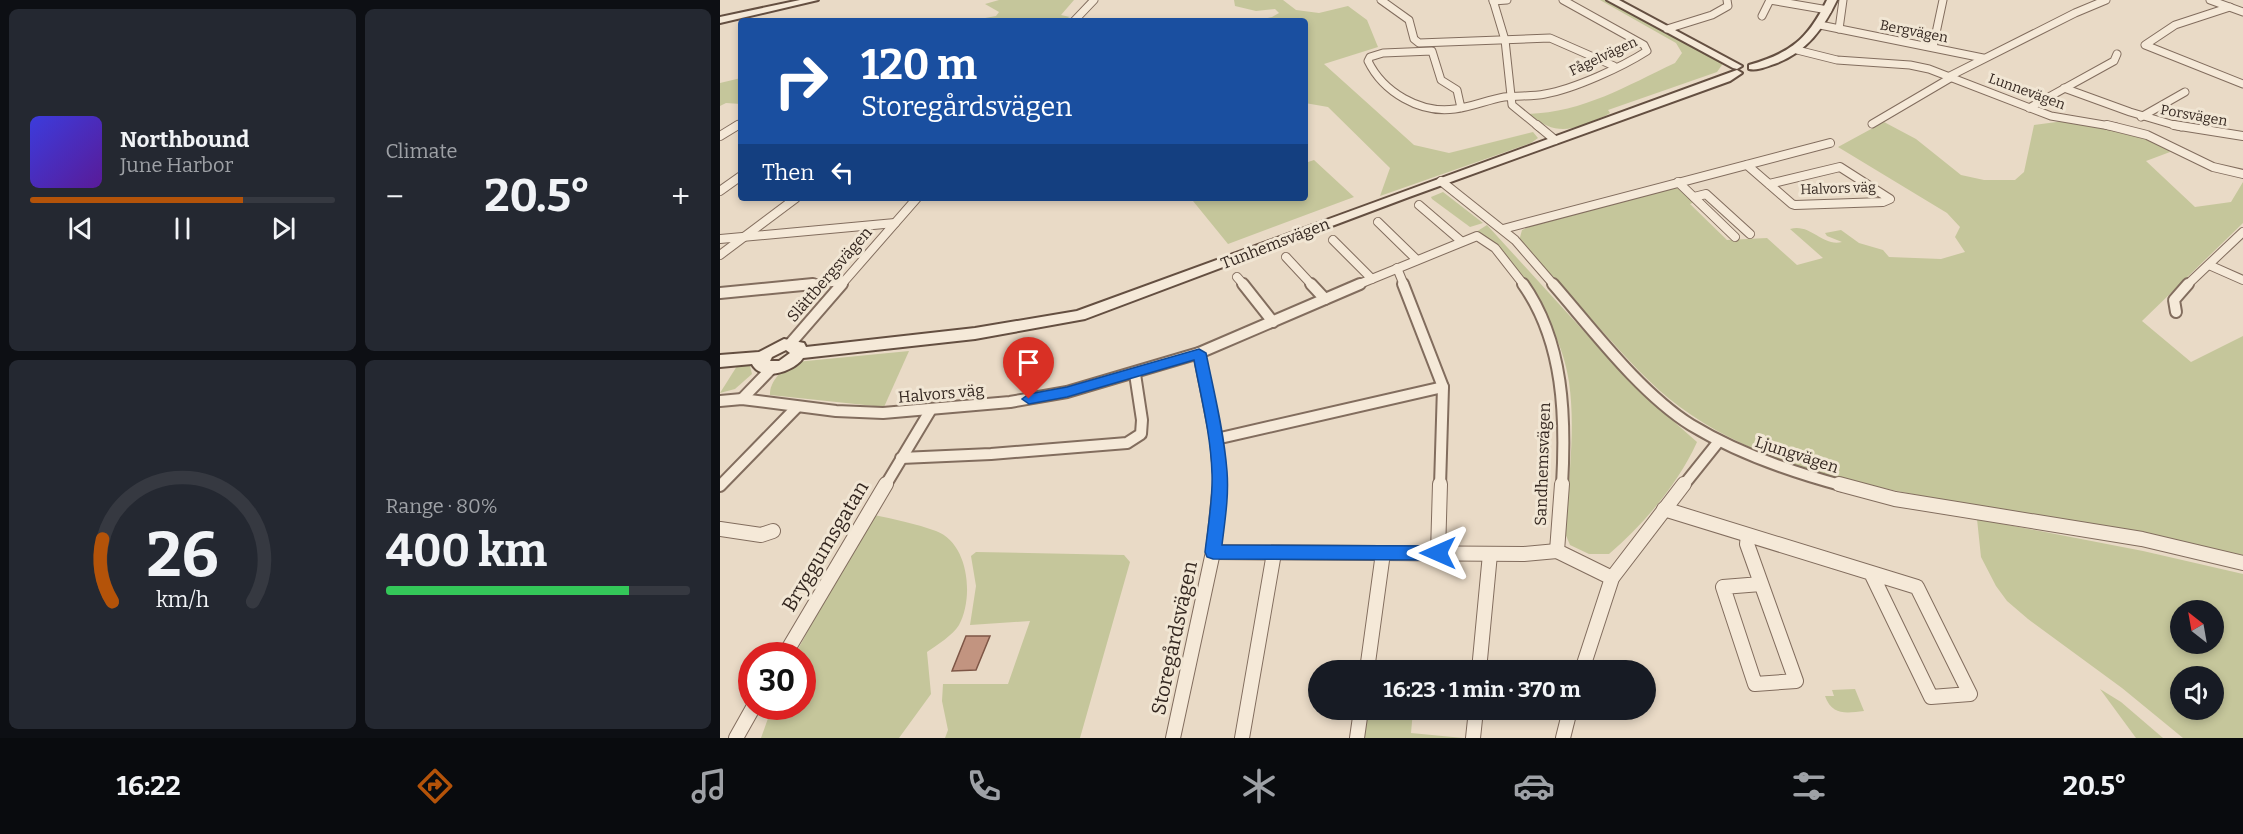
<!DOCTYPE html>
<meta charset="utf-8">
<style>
:root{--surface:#171b24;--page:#242831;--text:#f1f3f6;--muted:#9ea1a6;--line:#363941;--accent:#b45309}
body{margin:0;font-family:Bitter,serif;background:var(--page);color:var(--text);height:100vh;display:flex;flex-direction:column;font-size:22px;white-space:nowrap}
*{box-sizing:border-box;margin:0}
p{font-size:20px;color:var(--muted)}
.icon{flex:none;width:33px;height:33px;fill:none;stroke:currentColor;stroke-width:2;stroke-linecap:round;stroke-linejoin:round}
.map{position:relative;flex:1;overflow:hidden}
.sheet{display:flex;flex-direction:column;gap:9px;padding:9px;background:#0d0f14;width:720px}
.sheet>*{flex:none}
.top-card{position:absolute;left:18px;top:18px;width:570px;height:183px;border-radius:6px;box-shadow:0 3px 9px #0003;background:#1a4fa0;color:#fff;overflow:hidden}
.needle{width:39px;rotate:329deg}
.tools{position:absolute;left:1450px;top:600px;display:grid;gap:12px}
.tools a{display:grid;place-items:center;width:54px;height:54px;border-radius:50%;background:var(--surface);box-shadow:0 3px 9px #0003;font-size:30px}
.speed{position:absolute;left:18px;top:642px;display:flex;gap:12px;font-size:30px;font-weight:700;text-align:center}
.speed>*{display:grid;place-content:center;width:78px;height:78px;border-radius:50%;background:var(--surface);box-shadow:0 3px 9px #0003;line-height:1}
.speed .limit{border:9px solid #d22;background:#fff;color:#111}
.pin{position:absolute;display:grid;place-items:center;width:51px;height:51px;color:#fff;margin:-62px -26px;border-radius:50% 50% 50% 0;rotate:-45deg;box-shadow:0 0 6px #0007}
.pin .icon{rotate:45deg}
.me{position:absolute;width:66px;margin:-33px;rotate:270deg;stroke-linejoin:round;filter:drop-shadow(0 0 4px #0008)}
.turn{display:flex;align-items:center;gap:21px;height:126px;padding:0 24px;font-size:27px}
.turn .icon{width:78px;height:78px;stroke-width:2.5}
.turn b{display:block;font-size:42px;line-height:51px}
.then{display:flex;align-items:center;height:57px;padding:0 24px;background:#0003;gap:12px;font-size:22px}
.big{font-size:45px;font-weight:700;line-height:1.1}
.sheet .tile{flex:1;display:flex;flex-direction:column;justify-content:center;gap:9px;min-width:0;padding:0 21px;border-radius:9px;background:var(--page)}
.sheet .dial{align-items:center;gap:0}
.dial svg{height:156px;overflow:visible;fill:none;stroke:var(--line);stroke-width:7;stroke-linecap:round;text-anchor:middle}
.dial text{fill:var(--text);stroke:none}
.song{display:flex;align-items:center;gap:18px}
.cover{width:72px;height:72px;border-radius:9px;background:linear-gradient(135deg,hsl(240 70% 55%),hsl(270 70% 35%))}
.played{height:6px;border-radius:3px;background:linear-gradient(90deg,var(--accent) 70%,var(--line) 70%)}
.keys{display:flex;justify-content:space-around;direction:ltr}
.heat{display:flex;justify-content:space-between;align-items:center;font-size:33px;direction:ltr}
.charge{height:9px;border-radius:4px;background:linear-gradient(90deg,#34c759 80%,var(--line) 0)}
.sheet .tiles{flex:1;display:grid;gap:9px;grid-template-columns:repeat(2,1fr)}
.trip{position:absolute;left:588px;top:660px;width:348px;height:60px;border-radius:30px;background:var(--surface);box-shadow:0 3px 9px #0003;font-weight:700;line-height:60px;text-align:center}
.tab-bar{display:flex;height:96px;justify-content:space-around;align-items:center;background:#090b0e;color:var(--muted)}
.tab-bar .icon{width:42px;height:42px}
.tab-bar .active{color:var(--accent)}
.tab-bar b{font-size:27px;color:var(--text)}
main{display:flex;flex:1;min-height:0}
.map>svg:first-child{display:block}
.green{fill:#c5c69b;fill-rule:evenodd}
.building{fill:#c29480;stroke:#7e5646;stroke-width:1.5}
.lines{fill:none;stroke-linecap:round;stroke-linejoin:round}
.street-far3-casing{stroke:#826d5e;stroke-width:9}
.street-far2-casing{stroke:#826d5e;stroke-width:10}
.street-far1-casing{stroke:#826d5e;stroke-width:14}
.street-casing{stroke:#826d5e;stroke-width:16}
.secondary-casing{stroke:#644f41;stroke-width:4}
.street-far3{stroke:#f5e9d8;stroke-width:7}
.street-far2{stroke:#f5e9d8;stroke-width:8}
.street-far1{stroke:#f5e9d8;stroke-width:10}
.street{stroke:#f5e9d8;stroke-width:14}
.secondary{fill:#f5e9d8;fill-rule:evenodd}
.route{fill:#1a73e8;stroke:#114b97;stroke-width:1.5}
.labels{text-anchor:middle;stroke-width:6;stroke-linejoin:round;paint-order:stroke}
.far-street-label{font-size:14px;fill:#342720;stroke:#f1e6d4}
.street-label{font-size:16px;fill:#342720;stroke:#f1e6d4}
.near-street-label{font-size:20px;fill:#342720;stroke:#f1e6d4}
</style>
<main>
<section class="sheet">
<div class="tiles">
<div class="tile">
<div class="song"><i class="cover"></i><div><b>Northbound</b><p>June Harbor</p></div></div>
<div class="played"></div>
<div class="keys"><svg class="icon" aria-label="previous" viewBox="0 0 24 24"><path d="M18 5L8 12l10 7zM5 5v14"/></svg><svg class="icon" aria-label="pause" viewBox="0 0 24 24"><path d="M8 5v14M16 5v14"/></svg><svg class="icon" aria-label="next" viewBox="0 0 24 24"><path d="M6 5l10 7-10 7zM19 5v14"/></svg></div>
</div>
<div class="tile"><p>Climate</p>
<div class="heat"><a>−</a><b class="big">20.5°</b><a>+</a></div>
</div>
<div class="tile dial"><svg viewBox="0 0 100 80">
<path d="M14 69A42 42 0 1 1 86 69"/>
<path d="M14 69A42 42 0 0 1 9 37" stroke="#b45309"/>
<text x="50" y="56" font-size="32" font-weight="700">26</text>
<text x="50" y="72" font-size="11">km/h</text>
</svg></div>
<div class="tile"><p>Range · 80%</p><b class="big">400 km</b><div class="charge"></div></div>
</div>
</section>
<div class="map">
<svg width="1523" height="738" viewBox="0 0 1523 738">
<rect width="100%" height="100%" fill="#e9dac6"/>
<g class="green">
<polygon points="279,0 354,0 341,15 350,17 340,21 249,21 276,16 279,12 265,4"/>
<polygon points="514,0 563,0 576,10 599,13 628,6 647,20 658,47 604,64 694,145 729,153 813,132 818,138 811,143 660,196 670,168 608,107 585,103 585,21 534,21 552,17 559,13 555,9 536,11 515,6"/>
<path d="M880,0h8l116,62 -7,10 -109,38 2,3 -5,3c-32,13 -46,22 -77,-2 56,-2 98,-28 147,-51l7,-10 -6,-10z"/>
<polygon points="21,78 21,104 6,103 0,106 0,83"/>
<path d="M1344,121c26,4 90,10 106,31l-24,9 49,46 36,-5 12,-20v41l-101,98 49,41 52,-26v219c-77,-15 -155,-30 -232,-44 -114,-20 -235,-34 -331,-104 -29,-21 -54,-50 -78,-76 -28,-30 -55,-60 -83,-90l3,-11 16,-7 136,-35 6,1 15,13 -5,2 37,36 40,-2 30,27 26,-7 -33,-29c21,-6 32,18 52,13l-15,-6 -2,-3 16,-3 18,13 24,7 6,7 52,2 24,-7 -10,-15 5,-10 -13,-14 -109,-66 46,-25 32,17 45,36 23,5h31l9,-8 10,-47z"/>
<polygon points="594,160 634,197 508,244 473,201 482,198 585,198 585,163"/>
<polygon points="723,192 763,223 750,227 712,199 711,197"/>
<path d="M767,225l123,135 45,45 42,37c-19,42 -53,82 -88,112h-20l-19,-9 -5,-12c3,-49 11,-102 4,-151 -5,-35 -23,-70 -43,-100 -13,-20 -28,-40 -50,-50z"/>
<path d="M189,351l-25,56 -114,-12c-1,-14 14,-28 26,-33z"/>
<polygon points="24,365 30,366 32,374 15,389 0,393 17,366"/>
<path d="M154,515c21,4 42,9 62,16 33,12 38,67 23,94 -6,10 -22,20 -32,27l4,42 -32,44h-138l11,-31 30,-1v-50l-7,-1 32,-60z"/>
<path d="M1257,519l166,32 100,23v164h-60l-61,-50 -94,-69 -21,-18 -11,-15 -15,-29zM1461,610h33v34h-33zM1461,676h33v34h-33z"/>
<polygon points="256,552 404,555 410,562 360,738 225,738 228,730 222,701 223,684 288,684 310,621 250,625 256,586 251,556"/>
<path d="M1135,689l9,22c-17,2 -32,5 -39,-15h9l-2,-6z"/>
<polygon points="1380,689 1401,702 1443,738 1416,738"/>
<polygon points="648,710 693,710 691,733 743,738 644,738"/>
</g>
<polygon class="building" points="246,636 270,636 256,670 232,671"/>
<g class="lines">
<g class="street-far3-casing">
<g id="street-far3">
<polyline points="661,0 689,20 694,39 699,43 830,38 894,66"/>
<polyline points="773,0 785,40 792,105 819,127"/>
<polyline points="1050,0 1108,10"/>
<polyline points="1490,0 1523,12"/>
<polyline points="773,1 787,0"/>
<polyline points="1510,7 1455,25 1425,45 1523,84"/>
<polyline points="1042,16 1050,0"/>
<polyline points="354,21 374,0"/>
<polyline points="1100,25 1263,58"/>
<polyline points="947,29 992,15 1008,6 1007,0"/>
<polyline points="1119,29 1123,0"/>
<polyline points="1213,47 1223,0"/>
<polyline points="1077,50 1117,60 1190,65 1209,69 1331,116 1396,127"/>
<polyline points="1230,76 1355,13 1386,0"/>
<polyline points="1344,88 1410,112 1461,127"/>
<path d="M741,108l-4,-18 -16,-10 -9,-29 -49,2 -13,4 -2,4c15,31 52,53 87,48 17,-2 32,-9 49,-12 14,-2 28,0 41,-3 29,-5 77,-27 102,-43l-3,-6 -81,-45"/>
<polyline points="1309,108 1394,61 1397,54"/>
<polyline points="1421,117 1465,92"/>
<polyline points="1152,124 1232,77"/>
<polyline points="15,127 21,123"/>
</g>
</g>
<g class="street-far2-casing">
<g id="street-far2">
<polyline points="817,125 835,140"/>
<polyline points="1387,125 1427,135 1493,167 1523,174"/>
<polyline points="1454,125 1523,136"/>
<polyline points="0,136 18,125"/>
<polyline points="1027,165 1072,204 1075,205 1163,202 1170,199 1120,167 1049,184"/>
<polyline points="721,181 795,240 834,285"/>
<polyline points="958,182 1015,237"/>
<polyline points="0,191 21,176"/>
<polyline points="974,197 986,194 1030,234"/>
<polyline points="699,205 741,241"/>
<polyline points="658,222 697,260"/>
<polyline points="783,229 1110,143"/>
<polyline points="0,239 175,223"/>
<polyline points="613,240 652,279"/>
<polyline points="0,255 76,198"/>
<polyline points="566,257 592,285"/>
<polyline points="1489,265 1523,280"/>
<polyline points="677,268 684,285"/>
<polyline points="517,277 524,285"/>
<polyline points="78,285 124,281"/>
<polyline points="121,285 197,198"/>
<polyline points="637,285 757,236 775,248 804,285"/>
<polyline points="1467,285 1523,232"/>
</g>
</g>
<g class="street-far1-casing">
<g id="street-far1">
<polyline points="523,284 553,322"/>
<polyline points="591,284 605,299"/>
<polyline points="683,284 723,387 720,486"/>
<path d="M803,284c41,58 43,133 39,202"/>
<path d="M833,284c40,46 87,109 138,141 48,29 100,47 153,61"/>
<polyline points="0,293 93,284"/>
<polyline points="1456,312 1454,300 1468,284"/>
<polyline points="70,344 122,284"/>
<polyline points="479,353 496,439 500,486"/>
<polyline points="22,399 52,368"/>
<polyline points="0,401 22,399 116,411 163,413 290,402 347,392 479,353 640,284"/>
<polyline points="496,439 723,387"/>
<polyline points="181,458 271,454 407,443 421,434 422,420 415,374"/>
<polyline points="0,486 77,407"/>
<polyline points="165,486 210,411"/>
<polyline points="963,486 999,441"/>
</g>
</g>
<g class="street-casing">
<g id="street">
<polyline points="842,484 837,551 892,578"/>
<polyline points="1119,484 1175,499 1422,539 1523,563"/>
<polyline points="944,509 1197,587 1250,694 1211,697 1151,573"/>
<polyline points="0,529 41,535 53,531"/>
<polyline points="1028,536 1027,544 1076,681 1035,684 1003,587 1041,584"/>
<polyline points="493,552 804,554 837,551"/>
<polyline points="718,553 720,484"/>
<polyline points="64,656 166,484"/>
<polyline points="647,670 663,553"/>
<polyline points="759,670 770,554"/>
<polyline points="862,670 892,578 964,484"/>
<polyline points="16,738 34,706"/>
<polyline points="453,738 493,552 500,484"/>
<polyline points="522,738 554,553"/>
<polyline points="637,738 641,710"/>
<polyline points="753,738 756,710"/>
<polyline points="843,738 850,710"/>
</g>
</g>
<g class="secondary-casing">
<g id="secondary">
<polygon points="80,0 98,0 0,23 0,17"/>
<polygon points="887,0 899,0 1022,66 1017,69 1013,68"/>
<path d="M1107,0h10c-14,29 -30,51 -60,63 -9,3 -19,8 -28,6v-4c42,-12 59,-26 78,-65z"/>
<path d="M1017,70l5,3 -12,8 -321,116 -324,122 -110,20 -172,19c-9,14 -42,24 -51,6l-32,3v-12l39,-3 25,-13 20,4 2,4 169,-19 102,-17zM66,350l4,3 -11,8h-9l2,-4z"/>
</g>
</g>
<use href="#street-far3" class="street-far3"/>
<use href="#street-far2" class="street-far2"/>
<use href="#street-far1" class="street-far1"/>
<use href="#street" class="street"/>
<use href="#secondary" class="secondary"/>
</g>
<path class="route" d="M479,349l7,4c8,39 18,79 21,118 2,25 -2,49 -5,74l216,1 5,2 3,5 -3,5 -5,2 -225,-1 -6,-2 -2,-5c3,-26 8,-52 7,-78 -1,-38 -11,-77 -18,-114l-127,37 -38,7 -7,-5 7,-5 38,-7z"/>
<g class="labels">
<g class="far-street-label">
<text transform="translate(1194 31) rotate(11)" y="5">Bergvägen</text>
<text transform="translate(883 56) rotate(-25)" y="5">Fågelvägen</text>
<text transform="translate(1307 91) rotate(20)" y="5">Lunnevägen</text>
<text transform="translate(1474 115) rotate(10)" y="5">Porsvägen</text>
<text transform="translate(1118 188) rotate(-2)" y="5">Halvors väg</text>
</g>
<g class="street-label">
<text transform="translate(555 243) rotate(-21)" y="6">Tunhemsvägen</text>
<text transform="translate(109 274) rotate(-49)" y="6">Slättbergsvägen</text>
<text transform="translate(221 393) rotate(-5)" y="6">Halvors väg</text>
<text transform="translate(1077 454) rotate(18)" y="6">Ljungvägen</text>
<text transform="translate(822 464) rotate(-88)" y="6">Sandhemsvägen</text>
</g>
<g class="near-street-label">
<text transform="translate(105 546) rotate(-59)" y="7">Bryggumsgatan</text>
<text transform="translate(454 638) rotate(-78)" y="7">Storegårdsvägen</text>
</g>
</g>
</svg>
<div class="tools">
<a><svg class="needle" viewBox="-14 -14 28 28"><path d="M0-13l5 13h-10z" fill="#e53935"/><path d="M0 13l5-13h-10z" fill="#9ea1a6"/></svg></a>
<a><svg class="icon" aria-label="sound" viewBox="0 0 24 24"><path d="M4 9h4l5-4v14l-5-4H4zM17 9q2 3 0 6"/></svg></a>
</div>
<div class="speed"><div class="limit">30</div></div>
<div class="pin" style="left:309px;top:399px;background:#d93025"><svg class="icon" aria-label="arrive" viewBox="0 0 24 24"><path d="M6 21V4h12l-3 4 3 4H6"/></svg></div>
<svg class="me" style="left:718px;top:553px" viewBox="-20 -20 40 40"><path d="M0-17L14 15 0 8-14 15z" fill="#1a73e8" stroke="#fff" stroke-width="4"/></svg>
<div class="trip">16:23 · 1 min · 370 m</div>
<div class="top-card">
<div class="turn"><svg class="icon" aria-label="right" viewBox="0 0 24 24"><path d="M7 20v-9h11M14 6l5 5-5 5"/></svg><div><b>120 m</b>Storegårdsvägen</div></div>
<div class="then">Then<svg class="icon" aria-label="left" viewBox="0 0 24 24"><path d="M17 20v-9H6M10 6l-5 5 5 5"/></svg></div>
</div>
</div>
</main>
<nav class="tab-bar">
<b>16:22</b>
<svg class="icon active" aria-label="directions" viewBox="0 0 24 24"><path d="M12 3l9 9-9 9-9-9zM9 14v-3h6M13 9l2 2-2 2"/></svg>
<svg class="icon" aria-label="music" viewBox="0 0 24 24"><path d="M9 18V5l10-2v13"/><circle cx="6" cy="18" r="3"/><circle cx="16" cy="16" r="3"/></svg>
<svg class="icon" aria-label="phone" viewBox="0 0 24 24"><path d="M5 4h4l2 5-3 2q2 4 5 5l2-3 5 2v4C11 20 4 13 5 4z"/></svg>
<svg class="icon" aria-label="climate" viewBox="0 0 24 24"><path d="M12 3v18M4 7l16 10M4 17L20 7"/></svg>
<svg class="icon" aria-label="car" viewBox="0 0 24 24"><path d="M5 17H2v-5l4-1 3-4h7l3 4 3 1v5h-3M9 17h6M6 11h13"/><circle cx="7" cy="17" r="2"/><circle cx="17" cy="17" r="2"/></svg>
<svg class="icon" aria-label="filters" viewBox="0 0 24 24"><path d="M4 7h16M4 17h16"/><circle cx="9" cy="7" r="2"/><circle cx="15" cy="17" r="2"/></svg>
<b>20.5°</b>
</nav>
